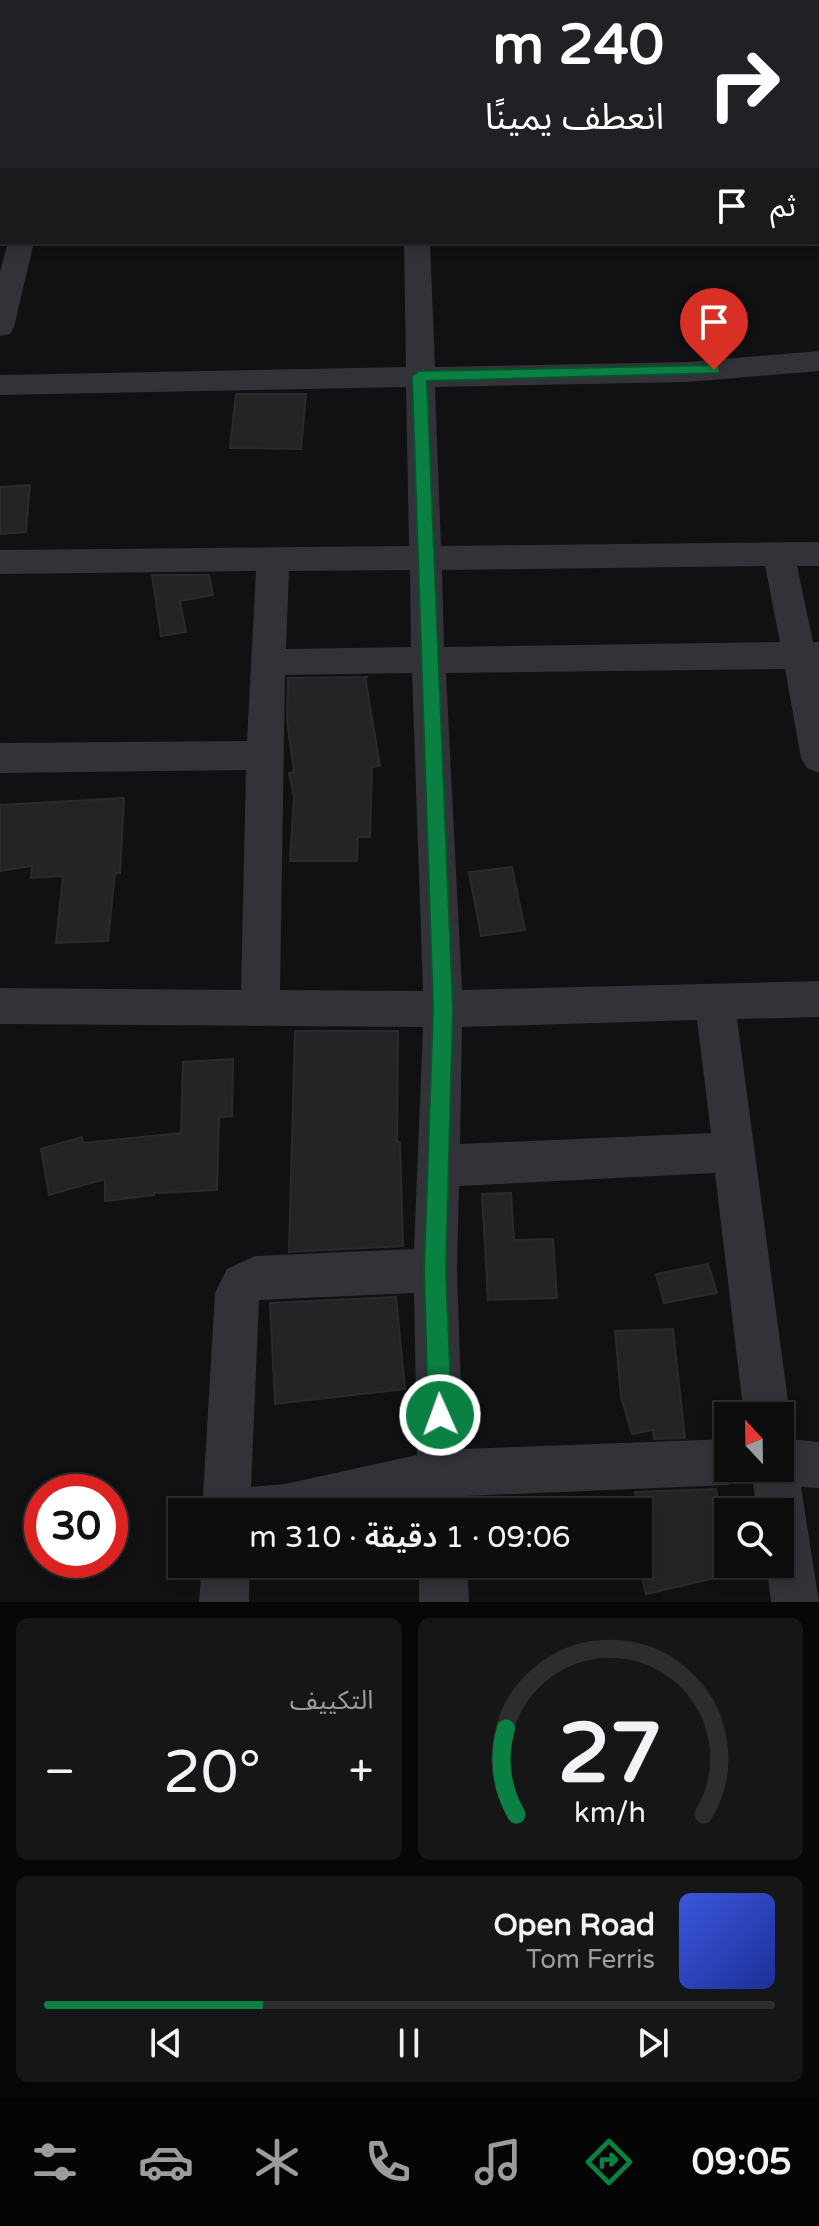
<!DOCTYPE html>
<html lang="ar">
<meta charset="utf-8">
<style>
:root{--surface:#0d0d0e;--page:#161617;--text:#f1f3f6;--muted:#9a9c9e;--line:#2d2d2e;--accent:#0b8043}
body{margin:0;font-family:"Varela Round","Noto Sans Arabic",sans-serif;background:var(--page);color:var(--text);direction:rtl;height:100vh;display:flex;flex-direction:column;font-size:30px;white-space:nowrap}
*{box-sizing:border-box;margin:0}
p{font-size:26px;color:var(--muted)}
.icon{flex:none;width:44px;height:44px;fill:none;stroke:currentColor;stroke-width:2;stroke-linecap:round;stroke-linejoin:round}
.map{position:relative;height:1602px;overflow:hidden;direction:ltr}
.side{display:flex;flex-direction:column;gap:16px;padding:16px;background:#070708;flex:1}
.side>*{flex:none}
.banner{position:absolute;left:0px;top:0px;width:820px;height:244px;box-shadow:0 4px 12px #0003,0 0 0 2px var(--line);direction:rtl;background:#202124;color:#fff;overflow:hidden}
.needle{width:52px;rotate:338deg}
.fabs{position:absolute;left:714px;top:1402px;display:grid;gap:16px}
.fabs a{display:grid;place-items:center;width:80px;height:80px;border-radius:0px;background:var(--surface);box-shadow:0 4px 12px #0003,0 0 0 2px var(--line);font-size:40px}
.speed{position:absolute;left:24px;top:1474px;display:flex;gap:16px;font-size:40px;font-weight:700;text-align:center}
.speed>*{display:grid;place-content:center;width:104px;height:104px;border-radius:50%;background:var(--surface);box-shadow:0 4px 12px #0003,0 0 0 2px var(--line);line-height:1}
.speed .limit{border:12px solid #d22;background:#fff;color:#111}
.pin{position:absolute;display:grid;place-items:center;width:68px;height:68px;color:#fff;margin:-82px -34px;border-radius:50% 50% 50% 0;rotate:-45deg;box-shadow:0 0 8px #0007}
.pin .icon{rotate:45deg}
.me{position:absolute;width:88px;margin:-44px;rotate:358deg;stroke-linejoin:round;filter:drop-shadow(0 0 6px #0008)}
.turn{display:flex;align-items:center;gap:28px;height:168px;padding:0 24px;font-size:36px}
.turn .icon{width:104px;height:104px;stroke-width:2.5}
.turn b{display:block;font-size:56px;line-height:68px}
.then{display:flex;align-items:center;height:76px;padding:0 24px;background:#0003;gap:16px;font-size:30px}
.big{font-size:60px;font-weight:600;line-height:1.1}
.side .tile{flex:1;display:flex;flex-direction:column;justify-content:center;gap:12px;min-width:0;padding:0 28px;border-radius:12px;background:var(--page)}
.side .dial{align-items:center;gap:0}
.dial svg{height:208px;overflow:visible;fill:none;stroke:var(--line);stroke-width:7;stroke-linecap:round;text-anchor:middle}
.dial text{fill:var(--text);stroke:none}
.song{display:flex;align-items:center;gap:24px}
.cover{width:96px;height:96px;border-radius:12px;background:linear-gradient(135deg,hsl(230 70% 55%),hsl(230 70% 35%))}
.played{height:8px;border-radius:4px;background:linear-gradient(90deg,var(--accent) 30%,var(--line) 30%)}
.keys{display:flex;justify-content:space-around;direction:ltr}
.heat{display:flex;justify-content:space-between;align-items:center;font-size:44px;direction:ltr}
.side .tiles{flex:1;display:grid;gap:16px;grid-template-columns:1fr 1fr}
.tile:last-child{grid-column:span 2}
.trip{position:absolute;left:168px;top:1498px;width:484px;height:80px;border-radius:0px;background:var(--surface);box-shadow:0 4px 12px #0003,0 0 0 2px var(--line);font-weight:600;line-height:80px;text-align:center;direction:rtl}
.menu{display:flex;height:128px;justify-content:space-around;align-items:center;background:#050506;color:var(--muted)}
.menu .icon{width:56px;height:56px}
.menu .current{color:var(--accent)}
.menu b{font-size:36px;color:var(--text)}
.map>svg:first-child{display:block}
.building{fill:#242427;stroke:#2b2b2f;stroke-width:2}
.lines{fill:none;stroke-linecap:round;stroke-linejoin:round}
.minor{fill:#323238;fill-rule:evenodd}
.route{fill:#0b8043;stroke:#07532c;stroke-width:2}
</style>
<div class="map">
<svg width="819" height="1602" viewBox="0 0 819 1602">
<rect width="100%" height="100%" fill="#111113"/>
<g class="building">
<polygon points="236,394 306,394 301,449 230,448"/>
<polygon points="30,485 26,532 0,534 0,487"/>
<polygon points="152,575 209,575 213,595 180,601 186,632 161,636"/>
<polygon points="365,677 380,766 372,767 370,837 358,837 357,861 290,861 294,797 289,773 294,772 287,720 288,678 368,677"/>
<polygon points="124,798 120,873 115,873 108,941 56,943 63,876 31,878 32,866 0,871 0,805"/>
<polygon points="512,867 525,930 481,936 469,872"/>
<polygon points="295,1031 398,1031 397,1142 400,1142 403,1246 289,1252"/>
<polygon points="233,1059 232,1116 219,1117 217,1190 154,1193 154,1195 105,1201 105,1179 49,1195 41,1149 82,1137 83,1143 181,1133 183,1062"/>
<polygon points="511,1193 514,1240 553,1239 557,1298 488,1300 482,1194"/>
<polygon points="708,1264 717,1293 664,1303 656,1274"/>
<polygon points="396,1297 405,1389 275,1404 270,1303"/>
<polygon points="673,1329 685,1438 654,1439 653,1430 632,1434 621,1397 615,1331"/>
<polygon points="716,1489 719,1508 728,1506 728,1575 646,1594 638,1562 638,1547 645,1546 635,1492"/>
</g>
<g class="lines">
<g class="minor">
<rect x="70" y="0" width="22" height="2"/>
<rect x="404" y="0" width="22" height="2"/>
<rect x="512" y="0" width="22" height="2"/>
<polygon points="763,0 819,0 819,9 818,2 762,2"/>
<rect x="0" y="34" width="2" height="14"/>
<rect x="0" y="110" width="2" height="14"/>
<rect x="818" y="145" width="1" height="16"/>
<polygon points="8,242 34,242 14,327 10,334 0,336 0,272"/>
<path d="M404,242h26l5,125 252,-5 132,-11v20l-132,11 -252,5 6,159 378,-4v24h-22l16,76h6v131l-12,-5 -6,-10 -16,-89 -339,4 16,317 357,-9v36l-82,2 53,397 -10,18v-18h-36l-29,-243 -256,13 -2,84 6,179 265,-10v29h21l-4,11 -17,6 -263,11 1,16h-48v-10l-45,10h-171l13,-219 12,-24 28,-13 159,-7 9,-222 -423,-3v-36l241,2 5,-220 -246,3v-30l247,-2 9,-170 -256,3v-24l409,-4 -3,-159 -406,8v-20l406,-8zM765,566l15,76 -336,5 -2,-77zM410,570l1,77 -125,2 3,-78zM412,673l11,318 -143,-1 5,-315zM697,1020l14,113 -251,11 2,-117zM414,1293l3,162 -132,29 -34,3 8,-187z"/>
<polygon points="780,1438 819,1442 819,1488 801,1487 819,1602 771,1602 766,1564 780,1564 780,1512 757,1512 751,1468 780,1468"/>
<polygon points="202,1564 250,1564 249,1602 199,1602"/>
<polygon points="419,1564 467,1564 469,1602 419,1602"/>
</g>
</g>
<polygon class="route" points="714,365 719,367 719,373 427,381 453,1009 446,1270 452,1415 448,1423 440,1427 432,1423 428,1415 424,1270 433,1009 412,376 419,371"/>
</svg>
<div class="fabs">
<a><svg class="needle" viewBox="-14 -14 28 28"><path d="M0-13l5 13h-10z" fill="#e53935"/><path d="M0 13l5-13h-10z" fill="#9a9c9e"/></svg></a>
<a><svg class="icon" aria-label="search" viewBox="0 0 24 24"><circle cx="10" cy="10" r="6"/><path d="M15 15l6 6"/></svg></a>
</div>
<div class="speed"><div class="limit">30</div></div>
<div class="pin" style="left:714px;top:370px;background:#d93025"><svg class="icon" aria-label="arrive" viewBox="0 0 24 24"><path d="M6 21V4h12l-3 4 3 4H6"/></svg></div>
<svg class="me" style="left:440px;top:1415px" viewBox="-20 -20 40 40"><circle r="17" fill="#0b8043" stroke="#fff" stroke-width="3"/><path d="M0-11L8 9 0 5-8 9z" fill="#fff"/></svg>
<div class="trip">09:06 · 1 دقيقة · 310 m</div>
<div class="banner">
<div class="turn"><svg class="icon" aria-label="right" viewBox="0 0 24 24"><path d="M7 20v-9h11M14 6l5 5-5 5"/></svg><div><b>240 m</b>انعطف يمينًا</div></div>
<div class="then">ثم<svg class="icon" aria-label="arrive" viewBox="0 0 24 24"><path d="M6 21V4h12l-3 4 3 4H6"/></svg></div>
</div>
</div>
<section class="side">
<div class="tiles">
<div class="tile dial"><svg viewBox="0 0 100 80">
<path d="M14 69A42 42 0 1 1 86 69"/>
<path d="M14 69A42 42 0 0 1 10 36" stroke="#0b8043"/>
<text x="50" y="56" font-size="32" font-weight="700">27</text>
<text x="50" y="72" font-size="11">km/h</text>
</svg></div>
<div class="tile"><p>التكييف</p>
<div class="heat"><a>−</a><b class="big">20°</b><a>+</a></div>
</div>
<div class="tile">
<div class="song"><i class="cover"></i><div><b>Open Road</b><p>Tom Ferris</p></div></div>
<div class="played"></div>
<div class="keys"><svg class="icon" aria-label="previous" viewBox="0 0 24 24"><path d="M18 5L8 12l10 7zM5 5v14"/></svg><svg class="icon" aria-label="pause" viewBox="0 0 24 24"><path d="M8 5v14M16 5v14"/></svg><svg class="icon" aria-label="next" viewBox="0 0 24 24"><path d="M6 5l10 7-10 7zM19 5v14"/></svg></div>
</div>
</div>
</section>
<nav class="menu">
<b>09:05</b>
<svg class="icon current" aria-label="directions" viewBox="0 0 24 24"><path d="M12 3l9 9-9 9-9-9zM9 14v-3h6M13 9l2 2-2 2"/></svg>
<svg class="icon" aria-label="music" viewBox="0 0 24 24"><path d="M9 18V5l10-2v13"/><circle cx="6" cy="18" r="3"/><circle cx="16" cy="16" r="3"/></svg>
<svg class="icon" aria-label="phone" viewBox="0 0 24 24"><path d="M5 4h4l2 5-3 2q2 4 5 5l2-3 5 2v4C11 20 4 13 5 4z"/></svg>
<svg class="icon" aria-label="climate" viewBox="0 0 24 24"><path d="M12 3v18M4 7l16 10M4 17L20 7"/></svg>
<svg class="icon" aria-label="car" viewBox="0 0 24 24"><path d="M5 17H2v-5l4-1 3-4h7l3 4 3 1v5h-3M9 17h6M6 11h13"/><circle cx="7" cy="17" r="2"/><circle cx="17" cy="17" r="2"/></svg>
<svg class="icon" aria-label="filters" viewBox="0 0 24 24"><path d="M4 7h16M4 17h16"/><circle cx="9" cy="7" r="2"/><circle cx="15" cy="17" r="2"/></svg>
</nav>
